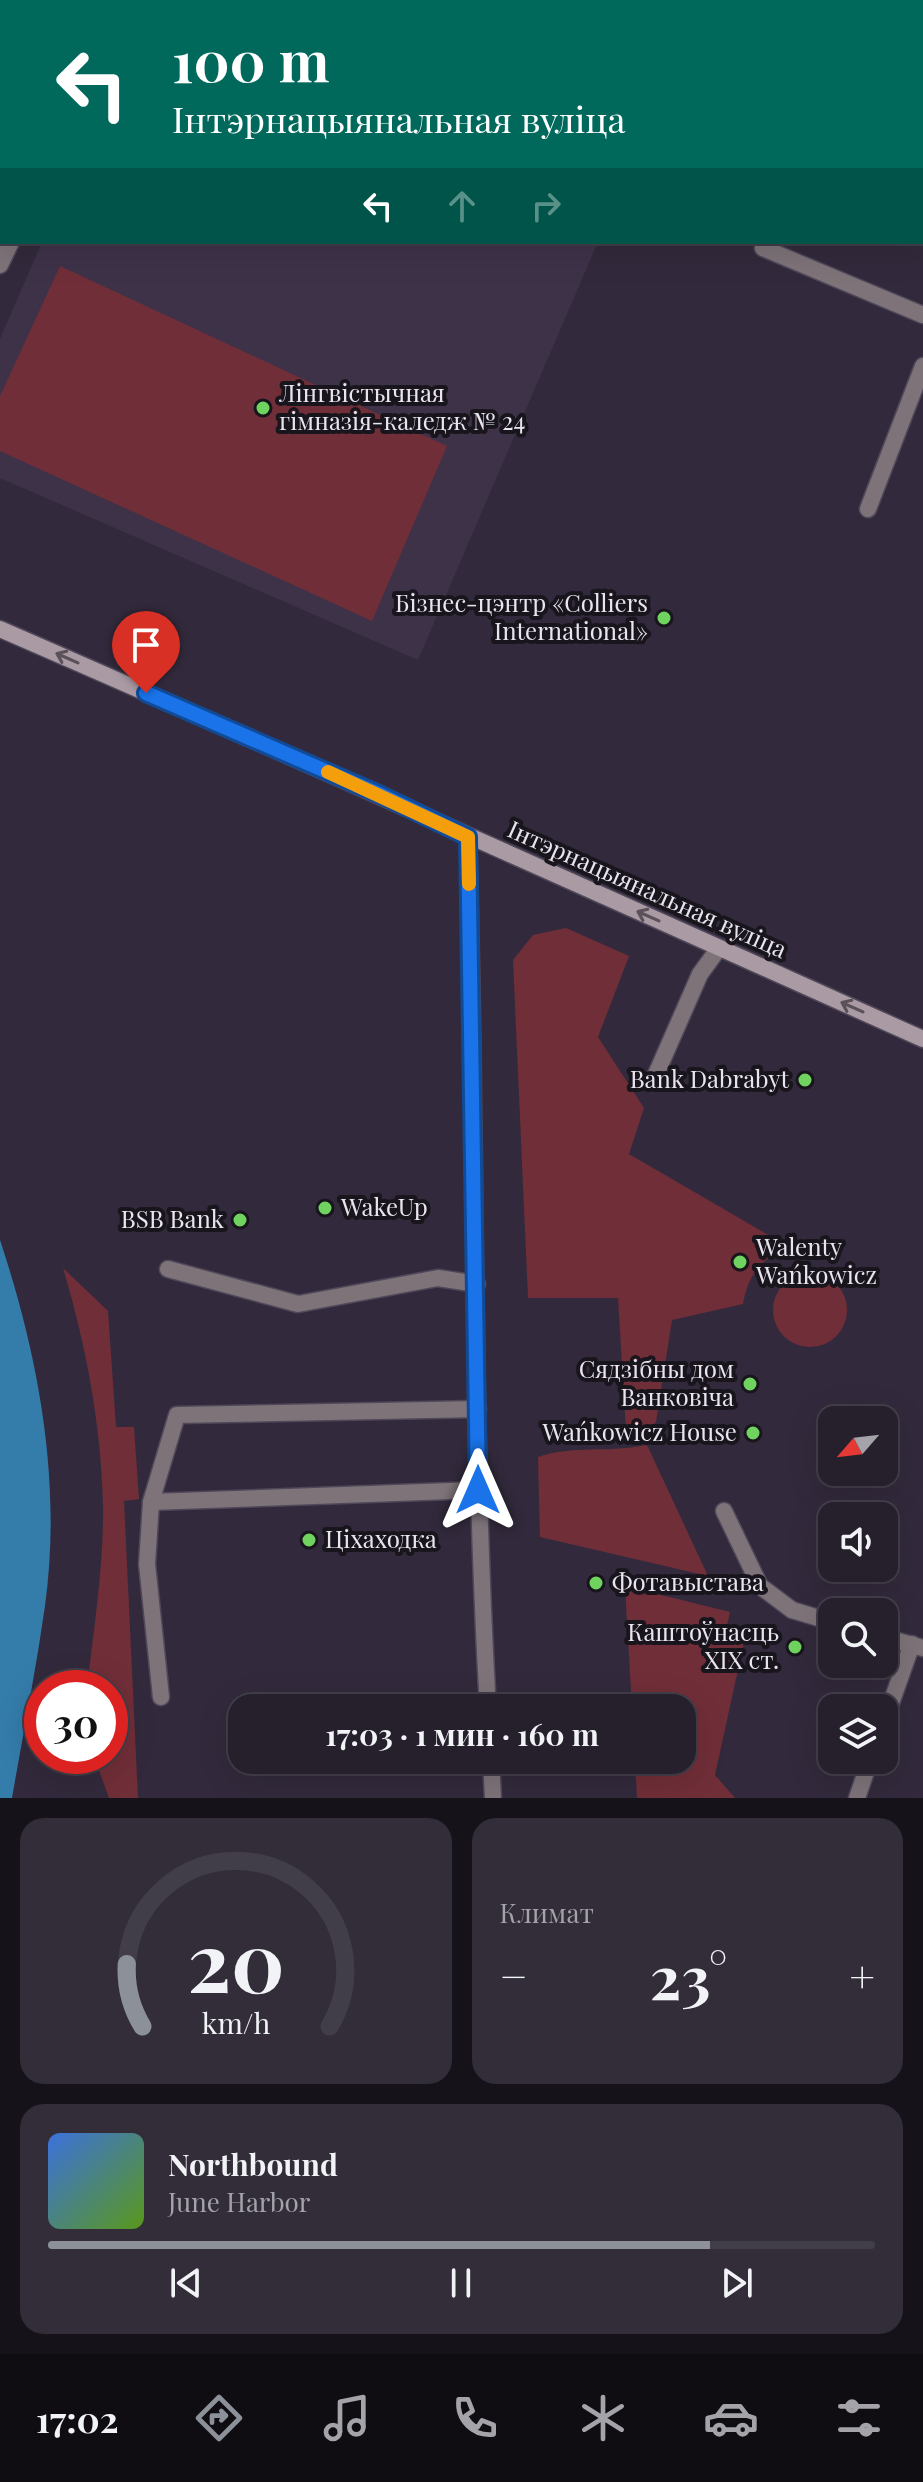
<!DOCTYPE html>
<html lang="ru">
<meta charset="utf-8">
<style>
:root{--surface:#26202d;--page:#322d39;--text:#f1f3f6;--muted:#a4a3aa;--line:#423e49;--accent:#8c9099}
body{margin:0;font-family:"Playfair Display",serif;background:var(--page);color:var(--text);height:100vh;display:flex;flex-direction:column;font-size:30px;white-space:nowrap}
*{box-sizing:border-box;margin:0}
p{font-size:26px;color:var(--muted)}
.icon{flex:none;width:44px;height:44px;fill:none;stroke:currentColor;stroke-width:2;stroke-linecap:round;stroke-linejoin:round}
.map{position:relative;height:1798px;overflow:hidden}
.panel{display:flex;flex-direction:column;gap:20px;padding:20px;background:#151219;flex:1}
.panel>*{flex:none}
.guide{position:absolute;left:0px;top:0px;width:924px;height:244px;box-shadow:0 8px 32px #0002,0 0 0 2px var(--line);background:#00695c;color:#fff;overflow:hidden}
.needle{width:52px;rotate:242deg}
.fabs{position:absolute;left:818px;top:1406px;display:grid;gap:16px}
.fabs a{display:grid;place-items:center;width:80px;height:80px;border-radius:16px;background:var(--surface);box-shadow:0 8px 32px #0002,0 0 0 2px var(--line);font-size:40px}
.speed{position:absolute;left:24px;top:1670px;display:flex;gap:16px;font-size:40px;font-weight:700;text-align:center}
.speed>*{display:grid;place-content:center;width:104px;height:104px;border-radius:50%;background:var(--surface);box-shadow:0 8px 32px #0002,0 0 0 2px var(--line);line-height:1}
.speed .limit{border:12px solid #d22;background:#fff;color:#111}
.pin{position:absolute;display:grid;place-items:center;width:68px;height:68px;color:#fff;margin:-82px -34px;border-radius:50% 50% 50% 0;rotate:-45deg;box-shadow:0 0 8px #0007}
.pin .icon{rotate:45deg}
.me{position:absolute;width:88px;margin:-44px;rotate:0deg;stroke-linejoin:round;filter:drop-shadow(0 0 6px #0008)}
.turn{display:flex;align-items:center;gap:28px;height:168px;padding:0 40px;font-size:36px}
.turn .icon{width:104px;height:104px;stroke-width:2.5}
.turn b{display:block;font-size:56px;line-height:68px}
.lanes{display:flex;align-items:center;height:76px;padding:0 40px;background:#0003;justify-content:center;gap:40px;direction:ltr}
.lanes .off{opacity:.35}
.big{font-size:60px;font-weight:700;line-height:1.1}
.panel .widget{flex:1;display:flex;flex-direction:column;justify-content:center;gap:12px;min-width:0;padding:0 28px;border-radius:24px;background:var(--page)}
.panel .dial{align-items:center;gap:0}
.dial svg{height:208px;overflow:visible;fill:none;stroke:var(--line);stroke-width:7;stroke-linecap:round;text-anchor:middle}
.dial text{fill:var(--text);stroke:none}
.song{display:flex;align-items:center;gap:24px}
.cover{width:96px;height:96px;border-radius:12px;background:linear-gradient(135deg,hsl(220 70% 55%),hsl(90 70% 35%))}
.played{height:8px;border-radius:4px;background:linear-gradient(90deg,var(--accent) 80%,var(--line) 80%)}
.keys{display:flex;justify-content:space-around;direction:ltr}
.heat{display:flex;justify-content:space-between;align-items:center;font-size:44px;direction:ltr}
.panel .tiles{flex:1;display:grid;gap:20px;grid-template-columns:1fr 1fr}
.widget:last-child{grid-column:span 2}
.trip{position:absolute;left:228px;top:1694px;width:468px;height:80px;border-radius:24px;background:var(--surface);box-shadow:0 8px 32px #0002,0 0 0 2px var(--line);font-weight:700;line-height:80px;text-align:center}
.dock{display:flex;height:128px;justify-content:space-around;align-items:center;background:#0f0d12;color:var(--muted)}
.dock .icon{width:56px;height:56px}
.dock .current{color:var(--accent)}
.dock b{font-size:36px;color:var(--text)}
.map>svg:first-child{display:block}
.built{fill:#3e3249}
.green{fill:#702e38}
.water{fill:#347caa}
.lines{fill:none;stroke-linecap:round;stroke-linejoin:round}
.lane-casing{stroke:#4f4859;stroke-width:19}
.street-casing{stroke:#4f4859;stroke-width:19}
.secondary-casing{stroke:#4f4859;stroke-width:19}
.lane{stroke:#7d7379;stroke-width:16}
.street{stroke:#7d7379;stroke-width:16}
.secondary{stroke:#aa9aa4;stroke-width:16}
.oneway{stroke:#5a5159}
.route-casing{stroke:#114b97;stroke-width:20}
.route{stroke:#1a73e8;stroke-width:14}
.slow{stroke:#f59e0b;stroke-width:14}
.poi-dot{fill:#70d35f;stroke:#18151c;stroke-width:3}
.labels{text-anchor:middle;stroke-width:8;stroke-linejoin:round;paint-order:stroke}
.poi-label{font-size:24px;fill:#eae4f0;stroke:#18151c;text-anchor:end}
.street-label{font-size:24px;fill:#eae4f0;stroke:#18151c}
</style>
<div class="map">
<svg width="923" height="1798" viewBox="0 0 923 1798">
<rect width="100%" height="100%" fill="#322a3c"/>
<polygon class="built" points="42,242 598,242 418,660 0,478 0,339"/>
<g class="green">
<polygon points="60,266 447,446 372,621 0,451 0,396"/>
<path d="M566,928l63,28 -31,81 46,71 -15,46 158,92c-26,14 -39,29 -44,58l-71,16 -16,102 -16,16 -14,-8 -8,-132h-90l-15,-338 20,-25z"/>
<path d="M63,1268l45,43 8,116h18l5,72 -15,2 14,297h-29l-15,-42h16v-68h-23c7,-61 17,-123 16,-184 -2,-80 -17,-159 -40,-236z"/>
<circle cx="810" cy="1310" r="37"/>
<path d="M647,1445l61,131 -168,-39 -2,-80c35,-12 72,-4 109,-12z"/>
<polygon points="625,1586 730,1612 725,1634 744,1642 715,1775 735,1798 637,1798 635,1760 682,1760 682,1708 632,1708"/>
</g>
<path class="water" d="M0,1240c39,118 62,242 45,366 -9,64 -22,128 -33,192h-12z"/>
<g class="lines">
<g class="lane-casing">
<g id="lane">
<polyline points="521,0 525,2"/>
<polyline points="576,0 581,2"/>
<polyline points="108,2 109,0"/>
<polyline points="128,2 129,0"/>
<polyline points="697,2 697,0"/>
<polyline points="0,223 2,219"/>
<polyline points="765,242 763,248 923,315"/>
<polyline points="0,265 11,242"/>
<polyline points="868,509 923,366"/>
<polyline points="654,1079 700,974 719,948"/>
<polyline points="168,1269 298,1304 438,1278 477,1284"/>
<polyline points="478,1409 177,1415 151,1502 478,1490"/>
<polyline points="151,1502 147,1564 161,1697"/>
<polyline points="724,1511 760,1586 792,1610"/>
<polyline points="884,1723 912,1644"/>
<polyline points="857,1798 870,1760"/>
</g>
</g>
<g class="street-casing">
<g id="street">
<path d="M468,837c9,291 3,581 20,871"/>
<polyline points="792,1610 832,1622"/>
<polyline points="884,1637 923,1648"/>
<polyline points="491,1760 493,1798"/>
</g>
</g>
<g class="secondary-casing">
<path id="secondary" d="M0,629c309,134 615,272 923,410"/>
</g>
<use href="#lane" class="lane"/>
<use href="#street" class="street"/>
<use href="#secondary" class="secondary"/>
</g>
<defs><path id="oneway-shaft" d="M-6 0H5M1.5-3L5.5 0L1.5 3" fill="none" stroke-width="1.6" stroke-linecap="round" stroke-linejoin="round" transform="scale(2)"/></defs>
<g class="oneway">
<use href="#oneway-shaft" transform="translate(67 658) rotate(-156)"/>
<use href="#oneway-shaft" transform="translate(648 916) rotate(-156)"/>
<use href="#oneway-shaft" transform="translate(852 1007) rotate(-156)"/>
</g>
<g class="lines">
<g class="route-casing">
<polyline id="route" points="146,693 381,795 468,837 478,1490"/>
</g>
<use href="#route" class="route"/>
<polyline class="slow" points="328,772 468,837 469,884"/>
</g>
<g class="poi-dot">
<circle cx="263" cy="408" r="8"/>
<circle cx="664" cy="618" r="8"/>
<circle cx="805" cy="1080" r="8"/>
<circle cx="325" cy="1208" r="8"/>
<circle cx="240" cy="1220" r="8"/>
<circle cx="740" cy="1262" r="8"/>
<circle cx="750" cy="1384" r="8"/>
<circle cx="753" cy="1433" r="8"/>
<circle cx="309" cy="1540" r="8"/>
<circle cx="596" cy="1583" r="8"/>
<circle cx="795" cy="1647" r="8"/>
</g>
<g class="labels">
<g class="poi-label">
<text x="279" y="402" text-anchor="start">Лінгвістычная<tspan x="279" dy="28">гімназія-каледж № 24</tspan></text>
<text x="648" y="612">Бізнес-цэнтр «Colliers<tspan x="648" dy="28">International»</tspan></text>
<text x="789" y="1088">Bank Dabrabyt</text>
<text x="341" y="1216" text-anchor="start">WakeUp</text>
<text x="224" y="1228">BSB Bank</text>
<text x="756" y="1256" text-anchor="start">Walenty<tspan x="756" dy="28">Wańkowicz</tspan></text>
<text x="734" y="1378">Сядзібны дом<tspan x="734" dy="28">Ванковіча</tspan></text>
<text x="737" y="1441">Wańkowicz House</text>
<text x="325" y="1548" text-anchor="start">Ціхаходка</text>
<text x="612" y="1591" text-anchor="start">Фотавыстава</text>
<text x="779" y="1641">Каштоўнасць<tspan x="779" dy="28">XIX ст.</tspan></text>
</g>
<g class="street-label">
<text transform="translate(647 890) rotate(24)" y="8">Інтэрнацыянальная вуліца</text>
</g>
</g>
</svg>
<div class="fabs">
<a><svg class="needle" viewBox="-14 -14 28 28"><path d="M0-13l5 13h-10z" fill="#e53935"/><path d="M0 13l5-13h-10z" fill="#a4a3aa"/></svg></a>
<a><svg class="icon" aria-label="sound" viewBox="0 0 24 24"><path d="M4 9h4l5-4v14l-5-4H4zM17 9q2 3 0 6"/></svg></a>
<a><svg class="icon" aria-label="search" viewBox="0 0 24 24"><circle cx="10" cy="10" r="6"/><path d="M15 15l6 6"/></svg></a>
<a><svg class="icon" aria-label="layers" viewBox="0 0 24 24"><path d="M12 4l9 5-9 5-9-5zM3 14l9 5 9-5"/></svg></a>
</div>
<div class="speed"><div class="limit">30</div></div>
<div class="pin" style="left:146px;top:693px;background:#d93025"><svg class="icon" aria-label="arrive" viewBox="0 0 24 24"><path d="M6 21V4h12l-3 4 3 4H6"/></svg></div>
<svg class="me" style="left:478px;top:1490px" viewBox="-20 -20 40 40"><path d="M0-17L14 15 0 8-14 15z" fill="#1a73e8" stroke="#fff" stroke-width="4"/></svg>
<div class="trip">17:03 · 1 мин · 160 m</div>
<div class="guide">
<div class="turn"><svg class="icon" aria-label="left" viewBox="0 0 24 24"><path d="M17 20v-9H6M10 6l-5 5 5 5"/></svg><div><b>100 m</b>Інтэрнацыянальная вуліца</div></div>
<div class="lanes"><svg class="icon" aria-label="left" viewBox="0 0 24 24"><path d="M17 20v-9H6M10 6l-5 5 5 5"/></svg><svg class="icon off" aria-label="ahead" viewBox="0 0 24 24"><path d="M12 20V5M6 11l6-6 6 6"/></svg><svg class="icon off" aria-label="right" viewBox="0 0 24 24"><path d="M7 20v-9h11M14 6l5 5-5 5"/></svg></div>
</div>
</div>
<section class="panel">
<div class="tiles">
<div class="widget dial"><svg viewBox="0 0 100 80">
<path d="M14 69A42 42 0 1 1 86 69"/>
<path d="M14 69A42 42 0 0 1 8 45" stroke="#8c9099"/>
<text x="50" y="56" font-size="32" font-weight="700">20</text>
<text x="50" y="72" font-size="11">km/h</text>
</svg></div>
<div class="widget"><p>Климат</p>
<div class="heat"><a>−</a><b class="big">23°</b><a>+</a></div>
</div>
<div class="widget">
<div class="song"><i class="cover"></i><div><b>Northbound</b><p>June Harbor</p></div></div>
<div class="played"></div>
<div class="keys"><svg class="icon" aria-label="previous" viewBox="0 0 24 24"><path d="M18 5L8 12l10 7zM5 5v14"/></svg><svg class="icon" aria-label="pause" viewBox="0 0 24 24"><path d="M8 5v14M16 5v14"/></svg><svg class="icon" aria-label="next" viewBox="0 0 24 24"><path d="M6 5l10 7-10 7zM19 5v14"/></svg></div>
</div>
</div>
</section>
<nav class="dock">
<b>17:02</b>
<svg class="icon current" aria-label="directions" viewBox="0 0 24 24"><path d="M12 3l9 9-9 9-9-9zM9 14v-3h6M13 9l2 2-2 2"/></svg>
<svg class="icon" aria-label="music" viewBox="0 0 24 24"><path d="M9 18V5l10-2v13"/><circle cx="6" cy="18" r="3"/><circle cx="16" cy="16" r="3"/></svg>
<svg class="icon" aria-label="phone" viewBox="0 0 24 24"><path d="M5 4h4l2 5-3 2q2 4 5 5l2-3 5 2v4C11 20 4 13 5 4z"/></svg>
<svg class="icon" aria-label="climate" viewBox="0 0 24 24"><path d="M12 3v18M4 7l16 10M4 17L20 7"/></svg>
<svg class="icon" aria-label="car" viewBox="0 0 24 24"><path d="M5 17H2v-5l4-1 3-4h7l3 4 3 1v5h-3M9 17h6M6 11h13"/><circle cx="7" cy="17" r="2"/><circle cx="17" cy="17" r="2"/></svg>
<svg class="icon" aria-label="filters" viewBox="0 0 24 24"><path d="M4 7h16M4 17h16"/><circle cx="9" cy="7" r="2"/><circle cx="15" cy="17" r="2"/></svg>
</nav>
